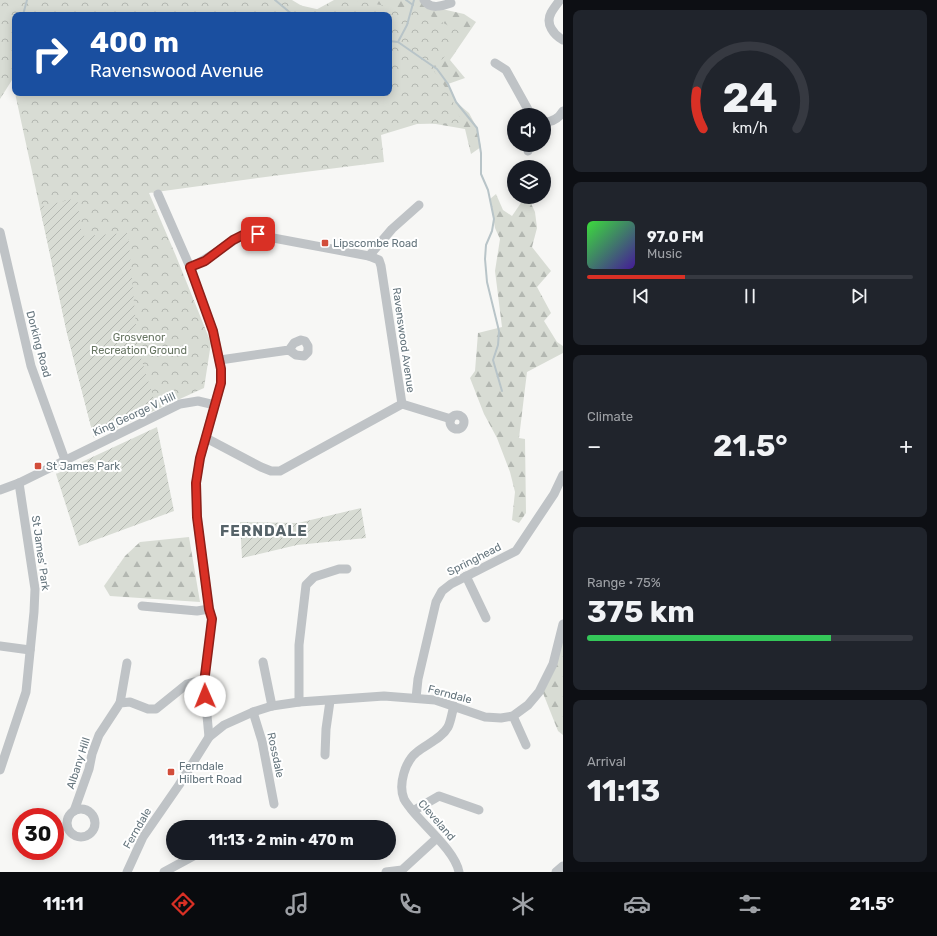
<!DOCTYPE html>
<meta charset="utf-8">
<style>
:root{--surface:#171b24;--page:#20242c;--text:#f1f3f6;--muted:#9ea1a6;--line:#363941;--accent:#d93025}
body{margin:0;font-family:Rubik,sans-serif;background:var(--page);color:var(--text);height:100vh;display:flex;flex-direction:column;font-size:15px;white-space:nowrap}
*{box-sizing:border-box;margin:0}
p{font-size:13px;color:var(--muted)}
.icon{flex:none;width:22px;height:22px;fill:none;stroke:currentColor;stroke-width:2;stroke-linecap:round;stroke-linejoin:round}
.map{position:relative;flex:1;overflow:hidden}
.sheet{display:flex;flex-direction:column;gap:10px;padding:10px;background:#0d0f14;width:374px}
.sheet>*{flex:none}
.guide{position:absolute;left:12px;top:12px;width:380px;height:84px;border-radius:8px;box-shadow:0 2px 10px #0003;background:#1a4fa0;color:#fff;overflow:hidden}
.fabs{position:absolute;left:507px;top:108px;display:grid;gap:8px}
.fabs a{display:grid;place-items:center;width:44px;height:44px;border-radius:50%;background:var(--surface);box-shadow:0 2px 10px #0003;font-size:20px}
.speed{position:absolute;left:12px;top:808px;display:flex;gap:8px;font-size:20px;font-weight:700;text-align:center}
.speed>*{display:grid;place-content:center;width:52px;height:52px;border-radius:50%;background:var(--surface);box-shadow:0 2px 10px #0003;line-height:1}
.speed .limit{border:6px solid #d22;background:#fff;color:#111}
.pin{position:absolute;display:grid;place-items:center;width:34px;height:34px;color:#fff;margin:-17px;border-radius:8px;box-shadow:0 2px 6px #0006}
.me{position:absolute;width:44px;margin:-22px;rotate:359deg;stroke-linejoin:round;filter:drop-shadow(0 0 3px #0008)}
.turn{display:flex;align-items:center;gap:14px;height:84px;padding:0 12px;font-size:18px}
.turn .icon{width:52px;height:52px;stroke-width:2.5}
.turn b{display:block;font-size:28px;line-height:34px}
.big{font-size:30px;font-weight:700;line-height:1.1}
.sheet .widget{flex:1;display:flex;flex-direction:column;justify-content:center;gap:6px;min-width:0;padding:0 14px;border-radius:8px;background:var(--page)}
.sheet .dial{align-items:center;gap:0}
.dial svg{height:104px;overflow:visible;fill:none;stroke:var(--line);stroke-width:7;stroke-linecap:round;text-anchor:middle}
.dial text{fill:var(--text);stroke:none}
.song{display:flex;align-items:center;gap:12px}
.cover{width:48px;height:48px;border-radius:6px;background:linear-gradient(135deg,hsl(120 70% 55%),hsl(260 70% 35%))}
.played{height:4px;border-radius:2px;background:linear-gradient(90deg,var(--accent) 30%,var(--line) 30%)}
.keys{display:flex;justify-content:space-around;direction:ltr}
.heat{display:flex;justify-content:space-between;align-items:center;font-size:22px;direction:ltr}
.charge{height:6px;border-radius:3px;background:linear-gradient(90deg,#34c759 75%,var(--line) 0)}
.trip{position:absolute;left:166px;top:820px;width:230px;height:40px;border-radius:20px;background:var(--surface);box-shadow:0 2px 10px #0003;font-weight:700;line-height:40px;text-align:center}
.dock{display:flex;height:64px;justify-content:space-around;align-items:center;background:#090b0e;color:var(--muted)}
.dock .icon{width:28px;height:28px}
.dock .active{color:var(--accent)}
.dock b{font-size:18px;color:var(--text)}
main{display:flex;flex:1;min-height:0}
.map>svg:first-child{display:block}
.forest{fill:url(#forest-firs)}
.park{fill:url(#park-crowns)}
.garden{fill:url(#garden-furrows)}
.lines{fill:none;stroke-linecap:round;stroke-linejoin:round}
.stream{stroke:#b8c4c8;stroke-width:2}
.minor{stroke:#bfc3c6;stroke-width:9}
.route-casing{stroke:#8d1f18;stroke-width:10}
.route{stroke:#d93025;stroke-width:7}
.poi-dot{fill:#d24d3a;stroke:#fff;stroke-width:1.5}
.labels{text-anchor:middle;stroke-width:4;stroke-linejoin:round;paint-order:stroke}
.poi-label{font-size:11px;fill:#65757d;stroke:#fff;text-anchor:start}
.park-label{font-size:11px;fill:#687663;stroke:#fff}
.street-label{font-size:11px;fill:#65757d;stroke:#fff}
.district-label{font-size:15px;font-weight:bold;letter-spacing:1px;fill:#566369;stroke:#fff}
</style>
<main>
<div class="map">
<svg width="563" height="872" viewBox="0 0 563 872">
<defs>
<pattern id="forest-firs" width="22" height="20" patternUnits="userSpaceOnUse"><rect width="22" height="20" fill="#d8dcd4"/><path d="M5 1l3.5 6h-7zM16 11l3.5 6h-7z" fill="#b3b7b1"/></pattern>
<pattern id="park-crowns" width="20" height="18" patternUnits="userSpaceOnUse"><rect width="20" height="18" fill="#d8dcd4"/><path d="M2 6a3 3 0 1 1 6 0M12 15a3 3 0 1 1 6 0" fill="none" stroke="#b3b7b1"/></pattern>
<pattern id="garden-furrows" width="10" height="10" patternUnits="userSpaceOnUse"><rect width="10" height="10" fill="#d8dcd4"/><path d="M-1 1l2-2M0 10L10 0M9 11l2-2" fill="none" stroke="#b3b7b1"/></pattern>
</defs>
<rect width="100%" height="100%" fill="#f7f7f5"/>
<g class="forest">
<polygon points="186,0 299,5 325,11 344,0 429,0 433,7 464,14 476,22 450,60 465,78 448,84 456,102 469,113 477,128 481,147 471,154 465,129 395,117 389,93 389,15 187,15"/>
<polygon points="496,194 503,210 512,216 525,197 528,197 535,212 537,228 532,247 551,271 537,287 551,313 544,321 557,342 563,346 563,353 527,372 519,438 525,439 526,513 519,523 512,520 515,492 510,472 497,438 484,414 470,378 475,371 478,333 502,327 495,271 500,239 495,228 490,199"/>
<polygon points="189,537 200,602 110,596 104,586 125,556 140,542"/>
<polygon points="563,634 563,735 558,731 543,693"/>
</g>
<path class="park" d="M0,0h292l20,12 22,-12h17l72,12 41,22 -31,36c13,16 22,34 29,53l-45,1 -36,11 3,27 -111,14 -124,17 27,63 35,87 -7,45 -110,50 -27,-105 -52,-240h374v-78h-374v76l-3,-11 -12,19z"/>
<g class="garden">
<polygon points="77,198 82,236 128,233 138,348 157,409 94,438 67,333 40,207"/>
<polygon points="157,427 174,511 79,546 56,474"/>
<polygon points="361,508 366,538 297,545 242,558 240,522 298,523"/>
</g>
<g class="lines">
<g class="stream">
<polyline points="275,0 293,15"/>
<polyline points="406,0 413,5"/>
<polyline points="23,15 27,0"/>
<polyline points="389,41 398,42 437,69 448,84 456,102 477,128 481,153 481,174 488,190 494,219 492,231 486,245 485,259 487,282 499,331 498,345 493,360 502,391"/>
<polyline points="398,42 407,25 414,0"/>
</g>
<g class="minor">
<path d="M424,0c6,10 18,6 27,3"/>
<path d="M560,0c-3,4 -7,9 -9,13 -6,11 3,22 12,27"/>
<polyline points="495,63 506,70 531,115"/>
<path d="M544,122c9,0 15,-4 19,-11"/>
<polyline points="528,151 530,145"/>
<polyline points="158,194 190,267 213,331 221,369 221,383 200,458 196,483 197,517 209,609 212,619 204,683 209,737"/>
<polyline points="0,232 31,366 65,460"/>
<polyline points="369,256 392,229 419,205"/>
<path d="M190,267c21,-9 37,-24 57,-34l122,23 10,4 2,6 21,138 -122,67h-9l-10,-4 -55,-29"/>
<polyline points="220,360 289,350 294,343 301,340 305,341 308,346 308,352 304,356 296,355 289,350"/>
<polyline points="402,404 451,419"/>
<circle cx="457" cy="422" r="7"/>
<polyline points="0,490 19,483 180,404 198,401 215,405"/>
<polyline points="466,576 486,618"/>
<polyline points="142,606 197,611 209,609"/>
<polyline points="0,646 30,650"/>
<polyline points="263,662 272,706"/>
<polyline points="416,698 418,679 436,602 442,591 451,584 516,551 554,494 563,475"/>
<polyline points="299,702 299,645 306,585 314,577 339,569 347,569"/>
<polyline points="120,703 127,663"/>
<path d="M454,706c-2,6 -3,15 -6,21 -6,11 -21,17 -31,25 -12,9 -19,33 -13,47 2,4 5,7 7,10 14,18 44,42 48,63"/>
<polyline points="253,712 262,741 274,804"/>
<polyline points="513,716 526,745"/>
<polyline points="325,755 326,729 330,701"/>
<polyline points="0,770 26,692 34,612 35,589 19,483"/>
<circle cx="81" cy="823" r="14"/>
<polyline points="74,811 89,769 92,754 99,735 120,703 130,702 148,709 156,709 187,684 194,682 204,683"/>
<polyline points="413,811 439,796 479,810"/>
<polyline points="127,872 143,837 179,785 209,737 224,725 253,712 272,706 299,702 384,696 435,700 485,717 501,718 513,716 528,705 539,692 553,664 563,624"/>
<polyline points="164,872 199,853"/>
<polyline points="386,872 402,870 437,838"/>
<polyline points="556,872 563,866"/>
</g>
</g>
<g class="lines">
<g class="route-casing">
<polyline id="route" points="205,696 204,683 212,619 209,609 197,517 196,483 200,458 221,383 221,369 213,331 190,267 205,261 233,240 247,233 258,234"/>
</g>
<use href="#route" class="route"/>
</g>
<g class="poi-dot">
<rect x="321" y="239" width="8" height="8" rx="2"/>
<rect x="34" y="462" width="8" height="8" rx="2"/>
<rect x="167" y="768" width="8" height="8" rx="2"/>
</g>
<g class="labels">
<g class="poi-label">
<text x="333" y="247">Lipscombe Road</text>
<text x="46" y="470">St James Park</text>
<text x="179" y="770">Ferndale<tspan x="179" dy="13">Hilbert Road</tspan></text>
</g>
<g class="park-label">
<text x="139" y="341">Grosvenor<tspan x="139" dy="13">Recreation Ground</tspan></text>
</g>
<g class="street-label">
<text transform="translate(404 340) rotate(82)" y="4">Ravenswood Avenue</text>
<text transform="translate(39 344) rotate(75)" y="4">Dorking Road</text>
<text transform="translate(134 414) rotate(-25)" y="4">King George V Hill</text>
<text transform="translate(41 553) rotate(82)" y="4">St James' Park</text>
<text transform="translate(474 559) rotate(-27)" y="4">Springhead</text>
<text transform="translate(450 694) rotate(15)" y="4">Ferndale</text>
<text transform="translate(276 755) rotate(78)" y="4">Rossdale</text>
<text transform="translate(78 763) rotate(-72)" y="4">Albany Hill</text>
<text transform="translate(437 820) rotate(49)" y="4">Cleveland</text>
<text transform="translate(137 828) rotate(-60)" y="4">Ferndale</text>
</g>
<g class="district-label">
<text x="264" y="536">FERNDALE</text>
</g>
</g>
</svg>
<div class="fabs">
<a><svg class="icon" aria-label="sound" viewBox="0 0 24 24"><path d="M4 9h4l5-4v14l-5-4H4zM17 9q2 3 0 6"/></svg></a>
<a><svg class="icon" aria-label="layers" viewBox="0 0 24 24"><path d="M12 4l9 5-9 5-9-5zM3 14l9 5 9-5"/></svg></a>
</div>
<div class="speed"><div class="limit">30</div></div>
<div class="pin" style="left:258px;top:234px;background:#d93025"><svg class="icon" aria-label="arrive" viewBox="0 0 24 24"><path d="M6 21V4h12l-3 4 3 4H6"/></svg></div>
<svg class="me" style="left:205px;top:696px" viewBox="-20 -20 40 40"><circle r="19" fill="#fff"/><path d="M0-13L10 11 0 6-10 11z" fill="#d93025"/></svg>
<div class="trip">11:13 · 2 min · 470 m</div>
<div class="guide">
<div class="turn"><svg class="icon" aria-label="right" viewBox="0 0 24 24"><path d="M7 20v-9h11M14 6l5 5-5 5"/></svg><div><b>400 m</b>Ravenswood Avenue</div></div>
</div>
</div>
<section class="sheet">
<div class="widget dial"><svg viewBox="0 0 100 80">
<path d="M14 69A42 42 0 1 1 86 69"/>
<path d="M14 69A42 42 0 0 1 9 40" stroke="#d93025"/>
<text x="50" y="56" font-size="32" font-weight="700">24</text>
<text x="50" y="72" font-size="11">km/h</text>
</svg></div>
<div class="widget">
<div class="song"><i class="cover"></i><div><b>97.0 FM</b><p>Music</p></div></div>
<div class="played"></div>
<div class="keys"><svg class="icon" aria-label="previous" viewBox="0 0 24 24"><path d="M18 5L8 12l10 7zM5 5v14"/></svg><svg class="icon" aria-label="pause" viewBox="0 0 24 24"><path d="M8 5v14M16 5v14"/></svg><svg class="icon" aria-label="next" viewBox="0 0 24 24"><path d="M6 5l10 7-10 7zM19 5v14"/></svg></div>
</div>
<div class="widget"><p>Climate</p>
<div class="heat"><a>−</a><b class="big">21.5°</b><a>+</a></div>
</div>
<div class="widget"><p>Range · 75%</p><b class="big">375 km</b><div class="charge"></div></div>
<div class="widget"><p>Arrival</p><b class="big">11:13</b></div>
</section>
</main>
<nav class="dock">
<b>11:11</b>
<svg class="icon active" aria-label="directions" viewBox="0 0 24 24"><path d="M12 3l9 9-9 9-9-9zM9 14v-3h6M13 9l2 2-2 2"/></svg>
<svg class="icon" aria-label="music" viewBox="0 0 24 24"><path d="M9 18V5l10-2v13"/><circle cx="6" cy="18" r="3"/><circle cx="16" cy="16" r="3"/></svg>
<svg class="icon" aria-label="phone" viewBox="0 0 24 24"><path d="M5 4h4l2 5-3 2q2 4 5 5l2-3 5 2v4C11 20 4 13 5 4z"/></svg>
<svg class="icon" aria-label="climate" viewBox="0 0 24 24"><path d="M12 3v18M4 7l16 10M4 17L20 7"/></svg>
<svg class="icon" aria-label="car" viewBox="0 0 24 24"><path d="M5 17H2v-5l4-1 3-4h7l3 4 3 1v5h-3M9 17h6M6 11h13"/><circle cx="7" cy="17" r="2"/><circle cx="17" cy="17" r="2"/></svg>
<svg class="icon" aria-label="filters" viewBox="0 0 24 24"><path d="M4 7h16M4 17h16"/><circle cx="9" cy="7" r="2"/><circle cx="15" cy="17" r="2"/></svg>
<b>21.5°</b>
</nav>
